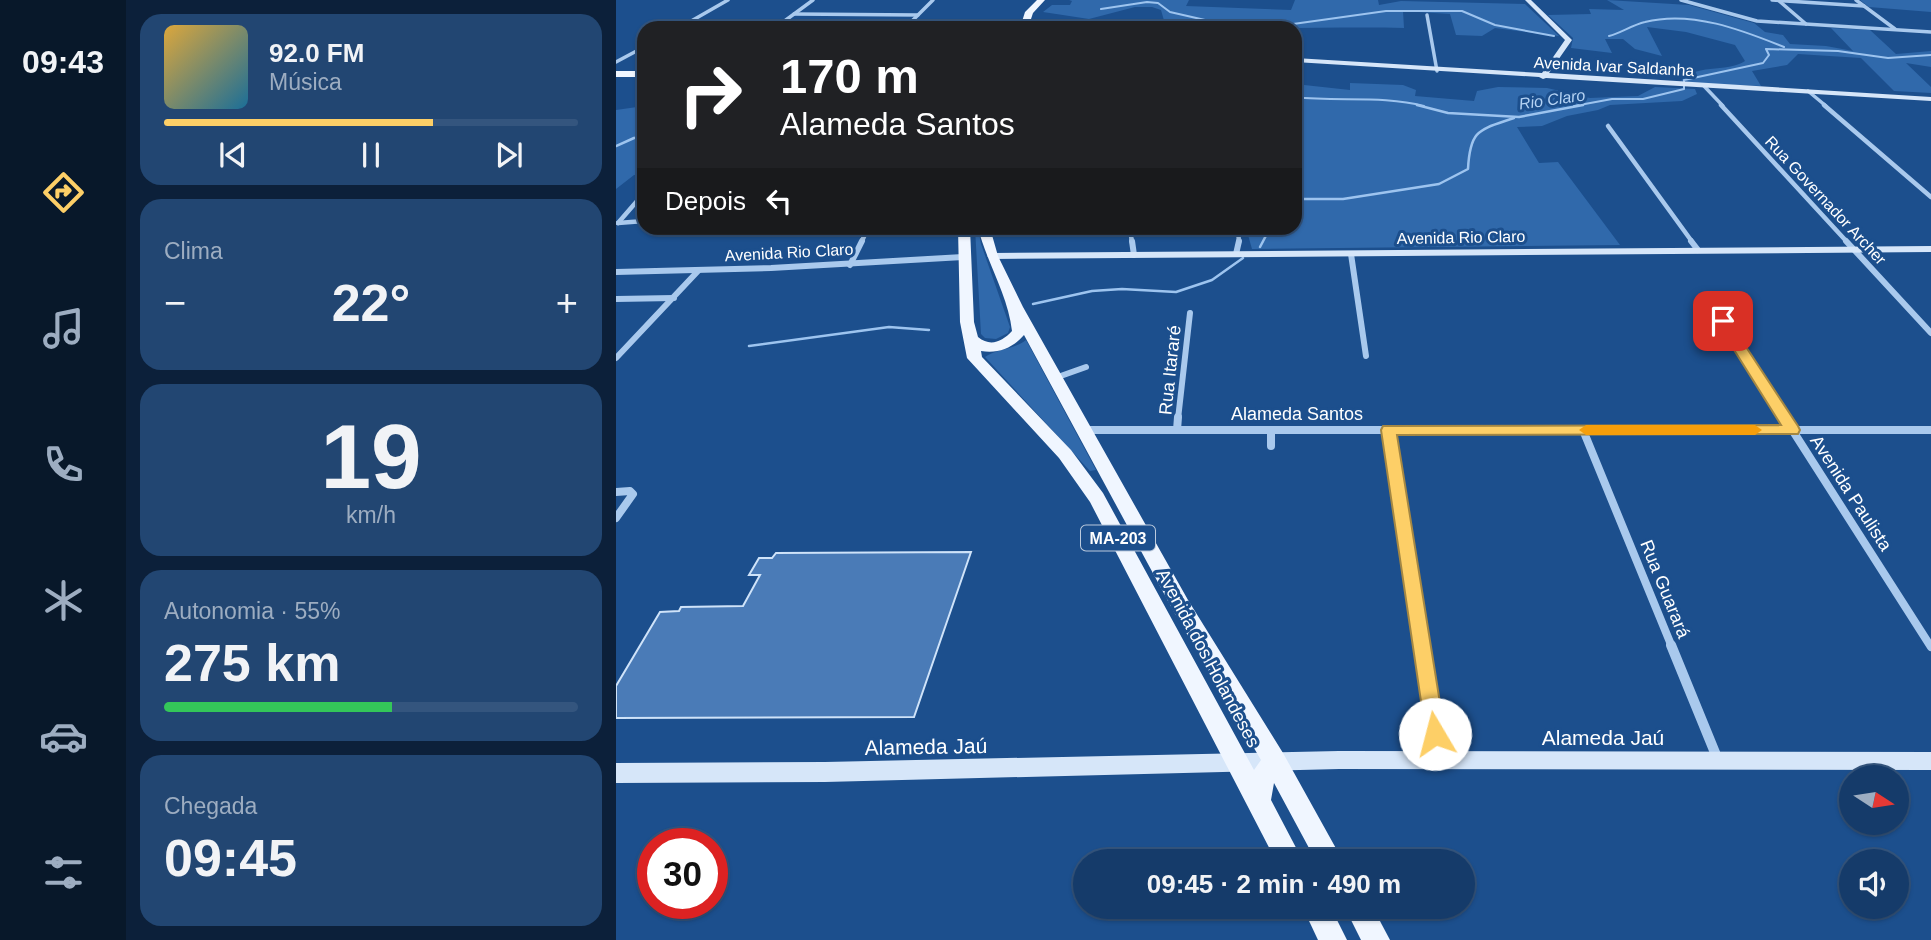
<!DOCTYPE html>
<html lang="pt">
<meta charset="utf-8">
<style>
:root{--surface:#153b6a;--page:#224672;--text:#f1f3f6;--muted:#9dadc1;--line:#34557e;--accent:#fdcf67}
body{margin:0;font-family:Arial,sans-serif;background:var(--page);color:var(--text);height:100vh;display:flex;flex-direction:column;font-size:26px;white-space:nowrap}
*{box-sizing:border-box;margin:0}
p{font-size:23px;color:var(--muted)}
.icon{flex:none;width:38px;height:38px;fill:none;stroke:currentColor;stroke-width:2;stroke-linecap:round;stroke-linejoin:round}
.map{position:relative;flex:1;overflow:hidden}
.sheet{display:flex;flex-direction:column;gap:14px;padding:14px;background:#0c203a;width:490px}
.sheet>*{flex:none}
.guide{position:absolute;left:21px;top:21px;width:665px;height:214px;border-radius:21px;box-shadow:0 2px 5px #0004,0 0 0 2px var(--line);background:#202124;color:#fff;overflow:hidden}
.needle{width:46px;rotate:102deg}
.controls{position:absolute;left:1223px;top:765px;display:grid;gap:14px}
.controls a{display:grid;place-items:center;width:70px;height:70px;border-radius:50%;background:var(--surface);box-shadow:0 2px 5px #0004,0 0 0 2px var(--line);font-size:35px}
.speed{position:absolute;left:21px;top:828px;display:flex;gap:14px;font-size:35px;font-weight:700;text-align:center}
.speed>*{display:grid;place-content:center;width:91px;height:91px;border-radius:50%;background:var(--surface);box-shadow:0 2px 5px #0004,0 0 0 2px var(--line);line-height:1}
.speed .limit{border:10px solid #d22;background:#fff;color:#111}
.pin{position:absolute;display:grid;place-items:center;width:60px;height:60px;color:#fff;margin:-30px;border-radius:14px;box-shadow:0 4px 10px #0006}
.me{position:absolute;width:77px;margin:-38px;rotate:352deg;stroke-linejoin:round;filter:drop-shadow(0 0 5px #0008)}
.turn{display:flex;align-items:center;gap:24px;height:147px;padding:0 28px;font-size:32px}
.turn .icon{width:91px;height:91px;stroke-width:2.5}
.turn b{display:block;font-size:49px;line-height:60px}
.then{display:flex;align-items:center;height:66px;padding:0 28px;background:#0003;gap:14px;font-size:26px}
.big{font-size:52px;font-weight:800;line-height:1.1}
.sheet .widget{flex:1;display:flex;flex-direction:column;justify-content:center;gap:10px;min-width:0;padding:0 24px;border-radius:21px;background:var(--page)}
.sheet .dial{align-items:center;gap:0}
.dial b{font-size:91px;line-height:1}
.song{display:flex;align-items:center;gap:21px}
.cover{width:84px;height:84px;border-radius:10px;background:linear-gradient(135deg,hsl(40 70% 55%),hsl(200 70% 35%))}
.played{height:7px;border-radius:4px;background:linear-gradient(90deg,var(--accent) 65%,var(--line) 65%)}
.keys{display:flex;justify-content:space-around;direction:ltr}
.heat{display:flex;justify-content:space-between;align-items:center;font-size:38px;direction:ltr}
.charge{height:10px;border-radius:5px;background:linear-gradient(90deg,#34c759 55%,var(--line) 0)}
.trip{position:absolute;left:457px;top:849px;width:402px;height:70px;border-radius:35px;background:var(--surface);box-shadow:0 2px 5px #0004,0 0 0 2px var(--line);font-weight:800;line-height:70px;text-align:center}
main{display:flex;flex:1;min-height:0}
.menu{display:flex;flex-direction:column;width:126px;justify-content:space-around;align-items:center;background:#08182a;color:var(--muted)}
.menu .icon{width:49px;height:49px}
.menu .on{color:var(--accent)}
.menu b{font-size:32px;color:var(--text)}
.map>svg:first-child{display:block}
.green{fill:#3069ab}
.lines{fill:none;stroke-linecap:round;stroke-linejoin:round}
.stream-far1{stroke:#9dc4ef;stroke-width:2}
.stream{stroke:#9dc4ef;stroke-width:2.5}
.building{fill:#4a7bb7;stroke:#cfe3f9;stroke-width:2}
.street-far4{stroke:#a9c9ed;stroke-width:3.5}
.street-far3{stroke:#a9c9ed;stroke-width:4.5}
.street-far2{stroke:#a9c9ed;stroke-width:6}
.street-far1{stroke:#a9c9ed;stroke-width:8}
.street{stroke:#a9c9ed;stroke-width:10}
.secondary{fill:#d6e6f9;fill-rule:evenodd}
.primary{fill:#f0f6ff;fill-rule:evenodd}
.route{fill:#fdcf67;stroke:#a48743;stroke-width:2}
.slow{fill:#f59e0b}
.labels{text-anchor:middle;stroke-width:6;stroke-linejoin:round;paint-order:stroke}
.far-street-label{font-size:16px;fill:#fff;stroke:#1c4f8d}
.far-water-label{font-size:16px;font-style:italic;fill:#b5d3f4;stroke:#1c4f8d}
.shield{fill:#1c4f8d;stroke:#bbcadd;stroke-width:2}
.shield-label{font-size:16px;font-weight:bold;fill:#fff}
.street-label{font-size:18px;fill:#fff;stroke:#1c4f8d}
.near-street-label{font-size:21px;fill:#fff;stroke:#1c4f8d}
</style>
<main>
<nav class="menu">
<b>09:43</b>
<svg class="icon on" aria-label="directions" viewBox="0 0 24 24"><path d="M12 3l9 9-9 9-9-9zM9 14v-3h6M13 9l2 2-2 2"/></svg>
<svg class="icon" aria-label="music" viewBox="0 0 24 24"><path d="M9 18V5l10-2v13"/><circle cx="6" cy="18" r="3"/><circle cx="16" cy="16" r="3"/></svg>
<svg class="icon" aria-label="phone" viewBox="0 0 24 24"><path d="M5 4h4l2 5-3 2q2 4 5 5l2-3 5 2v4C11 20 4 13 5 4z"/></svg>
<svg class="icon" aria-label="climate" viewBox="0 0 24 24"><path d="M12 3v18M4 7l16 10M4 17L20 7"/></svg>
<svg class="icon" aria-label="car" viewBox="0 0 24 24"><path d="M5 17H2v-5l4-1 3-4h7l3 4 3 1v5h-3M9 17h6M6 11h13"/><circle cx="7" cy="17" r="2"/><circle cx="17" cy="17" r="2"/></svg>
<svg class="icon" aria-label="filters" viewBox="0 0 24 24"><path d="M4 7h16M4 17h16"/><circle cx="9" cy="7" r="2"/><circle cx="15" cy="17" r="2"/></svg>
</nav>
<section class="sheet">
<div class="widget">
<div class="song"><i class="cover"></i><div><b>92.0 FM</b><p>Música</p></div></div>
<div class="played"></div>
<div class="keys"><svg class="icon" aria-label="previous" viewBox="0 0 24 24"><path d="M18 5L8 12l10 7zM5 5v14"/></svg><svg class="icon" aria-label="pause" viewBox="0 0 24 24"><path d="M8 5v14M16 5v14"/></svg><svg class="icon" aria-label="next" viewBox="0 0 24 24"><path d="M6 5l10 7-10 7zM19 5v14"/></svg></div>
</div>
<div class="widget"><p>Clima</p>
<div class="heat"><a>−</a><b class="big">22°</b><a>+</a></div>
</div>
<div class="widget dial"><b>19</b><p>km/h</p></div>
<div class="widget"><p>Autonomia · 55%</p><b class="big">275 km</b><div class="charge"></div></div>
<div class="widget"><p>Chegada</p><b class="big">09:45</b></div>
</section>
<div class="map">
<svg width="1315" height="940" viewBox="0 0 1315 940">
<rect width="100%" height="100%" fill="#1c4f8d"/>
<g class="green">
<path d="M453,0h120l-3,6 105,4 4,-10h83l1,5 22,-4 124,3 34,32 -64,-8 -13,8 -26,-1 -6,-21 -47,-3 1,17c-81,-2 -159,4 -239,-4l-4,-14 -9,-3h-17l-46,12 -46,-7 9,-7h18l2,-4z"/>
<path d="M991,0l82,5 65,18 11,9 18,3 7,9 36,2 27,5 -22,-23 39,2 26,24 35,-3v16l-25,-4 25,24v6l-37,-2 -33,-33 -63,-4 -11,11 -35,6 9,15 -81,-3c11,-20 48,-10 65,-22l-10,-16 -49,-13 -39,-5 15,29 -27,-7 -12,-10h-18l7,14 -41,-5 2,-10 -25,-23 43,-1 -2,-5 35,1z"/>
<polygon points="1244,0 1315,0 1315,12 1253,7"/>
<polygon points="734,83 787,85 800,90 799,96 858,101 861,91 882,87 931,88 974,98 1022,96 1039,87 1079,89 1081,94 1066,101 994,105 982,110 951,116 926,126 901,127 923,163 942,162 1004,245 636,249 630,228 679,228 679,84 734,90"/>
<polygon points="28,106 28,122 22,127 28,128 28,174 18,175 0,189 0,110"/>
<polygon points="359,228 362,228 365,244 394,327 392,333 380,339 369,338 365,334"/>
<path d="M410,340l70,130 -6,1 -105,-114c10,-8 28,-7 41,-17z"/>
</g>
<g class="lines">
<g class="stream-far1">
<polyline points="485,9 531,2 542,3 554,12 589,20 670,25 770,11 846,11 879,25 938,36"/>
<path d="M993,36c12,-3 23,-11 36,-14 46,-12 97,8 139,25"/>
<path d="M679,97c42,5 88,-2 129,9"/>
<polyline points="958,106 996,99 1027,99 1068,89 1068,80 1147,63 1153,55 1150,49 1222,51 1272,58 1315,55"/>
</g>
<g class="stream">
<polyline points="801,105 832,113 903,117 967,105"/>
<polyline points="0,146 18,138 28,137"/>
<path d="M679,199h48l96,-15 29,-15c2,-40 11,-39 46,-51"/>
<polyline points="644,247 654,228"/>
<polyline points="417,304 476,291 506,289 560,292 596,280 627,258"/>
<polyline points="133,346 273,327 313,330"/>
</g>
</g>
<polygon class="building" points="355,552 298,717 0,718 0,686 44,612 63,611 65,607 127,606 144,575 133,575 143,558 156,558 160,553"/>
<g class="lines">
<g class="street-far4">
<polyline points="1065,0 1141,21 1315,32"/>
<polyline points="1156,0 1248,6"/>
<polyline points="1162,0 1190,24"/>
<polyline points="1240,0 1279,29"/>
<polyline points="178,14 302,15"/>
<polyline points="811,15 821,71"/>
<polyline points="63,28 112,0"/>
<polyline points="159,28 197,0"/>
<polyline points="289,28 317,0"/>
<polyline points="0,62 28,47"/>
<polyline points="1087,85 1107,106"/>
<polyline points="1192,91 1210,106"/>
</g>
<g class="street-far3">
<polyline points="1105,105 1232,243"/>
<polyline points="1208,105 1315,197"/>
<polyline points="992,126 1077,243"/>
<polyline points="2,223 28,193"/>
<polyline points="2,223 28,221"/>
<polyline points="514,228 516,243"/>
<polyline points="622,228 623,243"/>
<polyline points="317,233 319,228"/>
<polyline points="245,243 252,228"/>
</g>
<g class="street-far2">
<polyline points="516,241 518,255"/>
<polyline points="1075,241 1082,250"/>
<polyline points="1230,241 1315,333"/>
<polyline points="620,254 623,241"/>
<polyline points="735,254 750,356"/>
<polyline points="234,265 246,241"/>
<polyline points="0,272 155,268 347,257"/>
<polyline points="0,299 58,298"/>
<polyline points="1107,321 1169,419"/>
<polyline points="0,358 82,271"/>
<polyline points="439,378 470,367"/>
<polyline points="562,419 574,313"/>
</g>
<g class="street-far1">
<polyline points="1168,417 1315,647"/>
<polyline points="468,430 1315,430"/>
<polyline points="561,430 562,417"/>
<polyline points="655,430 655,446"/>
<polyline points="773,430 805,647"/>
<polyline points="967,430 1056,647"/>
<polyline points="0,492 14,491 17,494 0,518"/>
</g>
<g class="street">
<polyline points="805,645 822,758"/>
<polyline points="1055,645 1102,760"/>
</g>
<g class="secondary">
<polygon points="909,0 915,0 956,40 933,73 1315,97 1315,101 930,78 927,79 923,77 679,62 679,58 926,73 949,40"/>
<polygon points="1315,246 1315,252 376,259 371,256 376,253"/>
<polygon points="723,751 1315,752 1315,770 723,769 209,782 0,783 0,763 209,762"/>
</g>
<g class="primary">
<polygon points="421,0 429,0 417,13 412,28 404,28 409,12"/>
<rect x="0" y="71" width="28" height="6"/>
<path d="M342,228h12l4,94 4,15c12,10 24,5 34,-6 -4,-36 -25,-68 -34,-103h12l8,28 25,51 165,293 95,153 60,108h-27l-42,-78 -3,17 32,61h-27l-186,-359 -31,-44 -92,-100 -7,-36zM408,335l150,277 87,148 -7,10 -151,-277 -32,-43 -89,-93 -1,-6c17,3 32,-3 43,-16z"/>
<polygon points="686,906 714,906 731,940 702,940"/>
<polygon points="728,906 756,906 774,940 745,940"/>
</g>
</g>
<polygon class="route" points="1107,317 1113,321 1182,426 1184,430 1182,434 781,435 829,734 826,742 819,745 811,742 765,430 767,426 1165,425 1100,321"/>
<polygon class="slow" points="970,425 1139,425 1146,430 1139,435 970,435 963,430"/>
<g class="labels">
<g class="far-street-label">
<text transform="translate(998 66) rotate(3)" y="6">Avenida Ivar Saldanha</text>
<text transform="translate(1210 200) rotate(47)" y="6">Rua Governador Archer</text>
<text transform="translate(845 237) rotate(-1)" y="6">Avenida Rio Claro</text>
<text transform="translate(173 252) rotate(-3)" y="6">Avenida Rio Claro</text>
</g>
<g class="far-water-label">
<text transform="translate(936 99) rotate(-8)" y="6">Rio Claro</text>
</g>
<rect class="shield" x="465" y="525.5" width="74" height="25" rx="5"/>
<g class="shield-label">
<text x="502" y="544">MA-203</text>
</g>
<g class="street-label">
<text transform="translate(554 370) rotate(-84)" y="6">Rua Itararé</text>
<text x="681" y="420">Alameda Santos</text>
<text transform="translate(1235 493) rotate(57)" y="6">Avenida Paulista</text>
<text transform="translate(1049 589) rotate(68)" y="6">Rua Guarará</text>
<text transform="translate(592 658) rotate(62)" y="6">Avenida dos Holandeses</text>
</g>
<g class="near-street-label">
<text x="987" y="745">Alameda Jaú</text>
<text transform="translate(310 747) rotate(-1)" y="7">Alameda Jaú</text>
</g>
</g>
</svg>
<div class="controls">
<a><svg class="needle" viewBox="-14 -14 28 28"><path d="M0-13l5 13h-10z" fill="#e53935"/><path d="M0 13l5-13h-10z" fill="#9dadc1"/></svg></a>
<a><svg class="icon" aria-label="sound" viewBox="0 0 24 24"><path d="M4 9h4l5-4v14l-5-4H4zM17 9q2 3 0 6"/></svg></a>
</div>
<div class="speed"><div class="limit">30</div></div>
<div class="pin" style="left:1107px;top:321px;background:#d93025"><svg class="icon" aria-label="arrive" viewBox="0 0 24 24"><path d="M6 21V4h12l-3 4 3 4H6"/></svg></div>
<svg class="me" style="left:819px;top:734px" viewBox="-20 -20 40 40"><circle r="19" fill="#fff"/><path d="M0-13L10 11 0 6-10 11z" fill="#fdcf67"/></svg>
<div class="trip">09:45 · 2 min · 490 m</div>
<div class="guide">
<div class="turn"><svg class="icon" aria-label="right" viewBox="0 0 24 24"><path d="M7 20v-9h11M14 6l5 5-5 5"/></svg><div><b>170 m</b>Alameda Santos</div></div>
<div class="then">Depois<svg class="icon" aria-label="left" viewBox="0 0 24 24"><path d="M17 20v-9H6M10 6l-5 5 5 5"/></svg></div>
</div>
</div>
</main>
